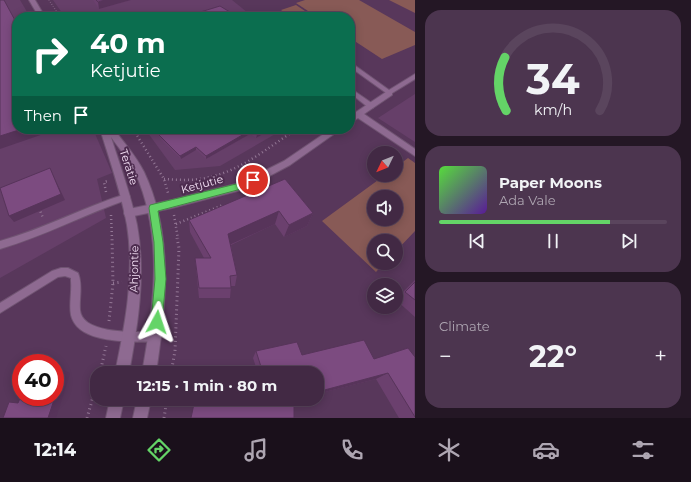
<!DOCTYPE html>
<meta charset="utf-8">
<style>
:root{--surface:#422944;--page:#4c354f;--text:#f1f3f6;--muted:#aea6b2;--line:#5a455d;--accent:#64d467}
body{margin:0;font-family:Montserrat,sans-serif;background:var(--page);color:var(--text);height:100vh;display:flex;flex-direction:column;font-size:15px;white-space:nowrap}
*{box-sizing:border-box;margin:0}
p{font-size:13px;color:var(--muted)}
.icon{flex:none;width:22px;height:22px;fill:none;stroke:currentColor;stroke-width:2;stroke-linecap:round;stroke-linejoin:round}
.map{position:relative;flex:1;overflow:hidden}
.sheet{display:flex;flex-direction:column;gap:10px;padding:10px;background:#241725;width:276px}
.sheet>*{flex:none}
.guide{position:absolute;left:12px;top:12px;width:343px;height:122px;border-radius:16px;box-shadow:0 2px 10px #0003,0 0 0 1px var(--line);background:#0b6e4f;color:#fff;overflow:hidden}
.needle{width:26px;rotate:227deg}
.tools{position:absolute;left:367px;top:146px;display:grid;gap:8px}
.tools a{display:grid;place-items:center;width:36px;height:36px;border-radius:50%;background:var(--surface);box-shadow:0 2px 10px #0003,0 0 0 1px var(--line);font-size:20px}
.speed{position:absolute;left:12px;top:354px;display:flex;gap:8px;font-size:20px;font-weight:700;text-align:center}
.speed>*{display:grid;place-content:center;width:52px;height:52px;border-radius:50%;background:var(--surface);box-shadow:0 2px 10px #0003,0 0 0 1px var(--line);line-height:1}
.speed .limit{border:6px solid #d22;background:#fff;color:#111}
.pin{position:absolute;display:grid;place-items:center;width:34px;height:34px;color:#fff;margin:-17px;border:2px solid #fff;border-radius:50%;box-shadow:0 1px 4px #0007}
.me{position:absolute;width:44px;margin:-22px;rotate:5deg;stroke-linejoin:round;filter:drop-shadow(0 0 3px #0008)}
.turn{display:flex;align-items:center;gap:14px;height:84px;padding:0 12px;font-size:18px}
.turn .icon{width:52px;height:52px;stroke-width:2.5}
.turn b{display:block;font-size:28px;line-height:34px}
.then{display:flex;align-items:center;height:38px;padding:0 12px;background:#0003;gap:8px;font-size:15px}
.big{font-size:30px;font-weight:700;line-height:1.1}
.sheet .tile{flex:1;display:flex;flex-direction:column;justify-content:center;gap:6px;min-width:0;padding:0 14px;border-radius:16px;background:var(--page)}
.sheet .dial{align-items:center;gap:0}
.dial svg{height:104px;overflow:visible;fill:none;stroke:var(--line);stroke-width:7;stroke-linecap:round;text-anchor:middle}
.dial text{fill:var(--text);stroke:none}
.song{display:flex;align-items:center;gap:12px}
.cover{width:48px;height:48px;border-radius:6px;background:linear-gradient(135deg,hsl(110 70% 55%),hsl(270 70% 35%))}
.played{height:4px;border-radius:2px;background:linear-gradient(90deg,var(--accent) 75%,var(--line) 75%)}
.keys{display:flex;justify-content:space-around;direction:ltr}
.heat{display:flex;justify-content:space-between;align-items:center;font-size:22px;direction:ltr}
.trip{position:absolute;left:90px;top:366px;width:234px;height:40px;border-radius:16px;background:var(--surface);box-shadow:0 2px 10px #0003,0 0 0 1px var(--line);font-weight:700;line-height:40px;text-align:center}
.menu{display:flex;height:64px;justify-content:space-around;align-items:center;background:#1a101b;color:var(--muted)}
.menu .icon{width:28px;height:28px}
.menu .selected{color:var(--accent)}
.menu b{font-size:18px;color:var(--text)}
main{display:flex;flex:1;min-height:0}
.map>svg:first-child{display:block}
.built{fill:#663f69}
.green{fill:#885a56;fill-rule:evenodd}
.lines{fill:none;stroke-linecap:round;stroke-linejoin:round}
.service-casing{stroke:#705472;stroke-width:2}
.minor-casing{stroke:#705472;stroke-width:2}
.tertiary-casing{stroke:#705472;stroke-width:2}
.path-far2{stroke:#947896;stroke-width:1.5;stroke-dasharray:0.5 2;stroke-linecap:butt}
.path-far1{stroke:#947896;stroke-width:2.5;stroke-dasharray:1 3;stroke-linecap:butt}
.path{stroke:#947896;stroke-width:3;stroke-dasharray:1 3.5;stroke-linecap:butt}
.service{fill:#8e6a91;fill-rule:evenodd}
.minor{fill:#8e6a91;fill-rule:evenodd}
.tertiary{fill:#8e6a91;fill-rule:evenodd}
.wall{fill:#6b406e}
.shaded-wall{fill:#57345a}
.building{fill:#7c4b80;stroke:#57345a}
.route{fill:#64d467;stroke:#418a43}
.labels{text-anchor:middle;stroke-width:4;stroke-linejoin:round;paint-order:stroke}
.street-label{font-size:11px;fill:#f4e0f5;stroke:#4d2c4f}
</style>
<main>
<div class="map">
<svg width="415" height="418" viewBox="0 0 415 418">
<rect width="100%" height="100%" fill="#58375b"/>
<g class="built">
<polygon points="0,0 20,0 30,17 17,17 17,129 93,129 112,173 97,179 106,218 0,278"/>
<polygon points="53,0 232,0 253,17 65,17"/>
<polygon points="415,94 415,142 378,118"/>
<polygon points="145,129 284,129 220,166 175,170"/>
</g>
<g class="green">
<polygon points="305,0 359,0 415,32 415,45 382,59 350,38 350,17 317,17 296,3"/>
<polygon points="389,0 415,0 415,13"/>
<polygon points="296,5 314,17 296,17 289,12 285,13 281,10"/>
<path d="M408,158l7,5v68l-19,20v-10h-22v22h10l-8,9 -54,-51 63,-46h11v-8zM374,197h22v22h-22z"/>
</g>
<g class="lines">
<g class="service-casing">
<g id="service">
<polygon points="350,62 389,90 415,74 415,79 389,95 350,67"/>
<polygon points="350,88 373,104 373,108 369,108 350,93"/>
<path d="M126,194l3,1 1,2 -1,2c-44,15 -84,37 -129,50v-8c44,-12 83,-34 126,-47z"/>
<path d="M61,268h7l10,5c5,12 1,25 2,37 2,25 58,22 76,22l4,1 1,4 -1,4 -4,1c-24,-1 -78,3 -85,-27 -2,-11 1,-23 0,-34v-3l-6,-2 -7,1 -58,36v-10l52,-32z"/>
</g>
</g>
<g class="minor-casing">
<g id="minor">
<polygon points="389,90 392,91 392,95 364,114 415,149 415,156 358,118 350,123 350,116"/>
<polygon points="331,129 341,129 290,165 245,189 172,208 129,217 125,216 124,213 125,210 129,209 172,200 240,183 284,161"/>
</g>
</g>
<g class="tertiary-casing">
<g id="tertiary">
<polygon points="29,0 35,0 45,17 39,17"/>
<path d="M100,129h14c10,14 22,27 30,43 30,64 22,134 12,201h-14c12,-66 22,-137 -7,-201 -6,-12 -16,-24 -24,-35 9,29 20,58 26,88 9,49 1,99 -8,148h-14c10,-48 20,-98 12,-148 -6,-33 -17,-64 -27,-96z"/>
<polygon points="110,399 124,399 120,418 106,418"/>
<polygon points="137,399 151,399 147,418 133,418"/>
</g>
</g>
<polyline class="path-far2" points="49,0 60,17"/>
<g class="path-far1">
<polyline points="133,129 164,179 168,193"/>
<path d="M164,179c15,1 31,2 46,-2 32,-7 60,-31 87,-48"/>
<polyline points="106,192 104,182 108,181"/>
<polyline points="39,208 43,218"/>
<polyline points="111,215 112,239"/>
<polyline points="174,215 178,239"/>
<polyline points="176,224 223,205"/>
</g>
<g class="path">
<polyline points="113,283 122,282"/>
<polyline points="109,321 113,283 112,238"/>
<polyline points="100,373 106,346"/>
<polyline points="171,373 175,351 179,248 177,238"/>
<polyline points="87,418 97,383"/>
<polyline points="164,418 167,399"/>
</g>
<use href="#service" class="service"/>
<use href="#minor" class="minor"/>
<use href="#tertiary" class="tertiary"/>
</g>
<g class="wall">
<polygon points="93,0 131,0 99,9"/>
<polygon points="272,129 256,138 250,134 206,159 196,150 181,159 160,139 159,135"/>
<polygon points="285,179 313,213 307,226 284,237 275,224 231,245 237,275 235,286 231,286 230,298 199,298 195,258 204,258 190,232 189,220"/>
<polygon points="415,280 415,317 396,300 396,299"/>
<polygon points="256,351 302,355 374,359 415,357 415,418 399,418 376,379 317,394 317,373 258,373 253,358"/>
</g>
<g class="shaded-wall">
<polygon points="105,0 131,0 99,9 98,2"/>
<polygon points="22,129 58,129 0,149 0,136"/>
<polygon points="267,129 272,129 256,138 257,135"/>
<polygon points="251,130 250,134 206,159 206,156"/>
<polygon points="196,147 196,150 181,159 180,156"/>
<polygon points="50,168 53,175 65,200 14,222 9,216"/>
<polygon points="279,211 275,224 227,246 228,234"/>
<polygon points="313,213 307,226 284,237 289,225"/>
<polygon points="63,370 70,373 56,418 48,418"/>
<polygon points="388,373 376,379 317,394 317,392"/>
</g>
<g class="building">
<polygon points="0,0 4,0 17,24 17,129 22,129 0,136"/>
<polygon points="96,0 105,0 98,2"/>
<polygon points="220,6 238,17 184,17"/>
<polygon points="171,129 267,129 257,135 251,130 206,156 196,147 180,156 159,135"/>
<polygon points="50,168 61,194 9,216 0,188"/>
<polygon points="285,179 313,213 289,225 279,211 228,234 237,275 230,276 231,288 199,288 195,258 211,258 189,220"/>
<polygon points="415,282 415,300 405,292"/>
<polygon points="364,340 374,359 408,348 415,357 415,417 388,373 317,392 317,373 263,373 256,351 297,342 302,355"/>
<polygon points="55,369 63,370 55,396"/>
<polygon points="21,396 21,397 55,397 48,418 3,418 9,402 18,403"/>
<polygon points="195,399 294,399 294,418 191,418"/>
</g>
<polygon class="route" points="253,177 257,180 256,182 245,188 158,211 163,242 166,279 162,322 161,326 157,328 153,326 151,322 155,279 154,242 149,208 150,205 240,183"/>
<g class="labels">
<g class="street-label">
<text transform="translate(129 167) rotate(72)" y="4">Terätie</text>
<text transform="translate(202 184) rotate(-15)" y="4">Ketjutie</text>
<text transform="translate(134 269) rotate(-89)" y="4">Ahjontie</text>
</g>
</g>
</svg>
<div class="tools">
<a><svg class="needle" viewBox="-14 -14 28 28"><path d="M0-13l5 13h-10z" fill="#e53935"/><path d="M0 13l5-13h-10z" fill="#aea6b2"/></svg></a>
<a><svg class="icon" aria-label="sound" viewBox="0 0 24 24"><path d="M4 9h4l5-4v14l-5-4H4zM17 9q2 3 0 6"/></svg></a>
<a><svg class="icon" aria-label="search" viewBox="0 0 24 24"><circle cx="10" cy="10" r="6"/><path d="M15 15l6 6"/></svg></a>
<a><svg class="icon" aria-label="layers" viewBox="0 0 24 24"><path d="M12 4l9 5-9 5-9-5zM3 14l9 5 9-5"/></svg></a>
</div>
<div class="speed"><div class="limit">40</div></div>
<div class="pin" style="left:253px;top:180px;background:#d93025"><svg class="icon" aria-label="arrive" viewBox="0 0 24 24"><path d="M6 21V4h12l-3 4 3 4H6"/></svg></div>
<svg class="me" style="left:157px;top:322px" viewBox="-20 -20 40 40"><path d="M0-17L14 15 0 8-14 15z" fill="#64d467" stroke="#fff" stroke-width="4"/></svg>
<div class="trip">12:15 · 1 min · 80 m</div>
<div class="guide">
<div class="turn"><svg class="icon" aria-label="right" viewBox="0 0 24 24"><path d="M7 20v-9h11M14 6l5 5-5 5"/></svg><div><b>40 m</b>Ketjutie</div></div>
<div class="then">Then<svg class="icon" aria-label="arrive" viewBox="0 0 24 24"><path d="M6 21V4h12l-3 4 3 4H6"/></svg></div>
</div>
</div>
<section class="sheet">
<div class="tile dial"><svg viewBox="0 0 100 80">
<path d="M14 69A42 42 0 1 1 86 69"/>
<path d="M14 69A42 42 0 0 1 13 28" stroke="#64d467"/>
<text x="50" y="56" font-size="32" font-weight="700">34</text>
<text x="50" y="72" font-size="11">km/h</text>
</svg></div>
<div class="tile">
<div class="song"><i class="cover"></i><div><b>Paper Moons</b><p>Ada Vale</p></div></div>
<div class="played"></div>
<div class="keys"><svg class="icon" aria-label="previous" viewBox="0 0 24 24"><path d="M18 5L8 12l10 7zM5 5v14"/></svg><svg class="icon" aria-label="pause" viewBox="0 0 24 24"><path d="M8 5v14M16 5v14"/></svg><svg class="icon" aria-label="next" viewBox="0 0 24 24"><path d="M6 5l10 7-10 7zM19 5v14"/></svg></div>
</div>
<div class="tile"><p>Climate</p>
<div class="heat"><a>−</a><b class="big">22°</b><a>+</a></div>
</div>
</section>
</main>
<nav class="menu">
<b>12:14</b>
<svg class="icon selected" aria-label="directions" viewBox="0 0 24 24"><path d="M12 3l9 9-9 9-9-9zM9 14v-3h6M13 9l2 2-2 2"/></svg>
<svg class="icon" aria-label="music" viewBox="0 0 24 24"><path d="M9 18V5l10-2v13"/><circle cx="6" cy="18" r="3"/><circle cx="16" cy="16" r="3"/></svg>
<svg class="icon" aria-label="phone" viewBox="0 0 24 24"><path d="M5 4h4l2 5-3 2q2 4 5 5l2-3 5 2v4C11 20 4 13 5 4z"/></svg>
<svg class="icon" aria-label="climate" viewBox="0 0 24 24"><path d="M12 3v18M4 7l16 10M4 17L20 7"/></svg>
<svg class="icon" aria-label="car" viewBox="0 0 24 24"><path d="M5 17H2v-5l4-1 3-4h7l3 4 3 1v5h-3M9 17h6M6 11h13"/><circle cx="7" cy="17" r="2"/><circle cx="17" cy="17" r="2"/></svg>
<svg class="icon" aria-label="filters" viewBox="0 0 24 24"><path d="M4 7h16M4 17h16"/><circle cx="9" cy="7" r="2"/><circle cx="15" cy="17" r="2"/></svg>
</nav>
